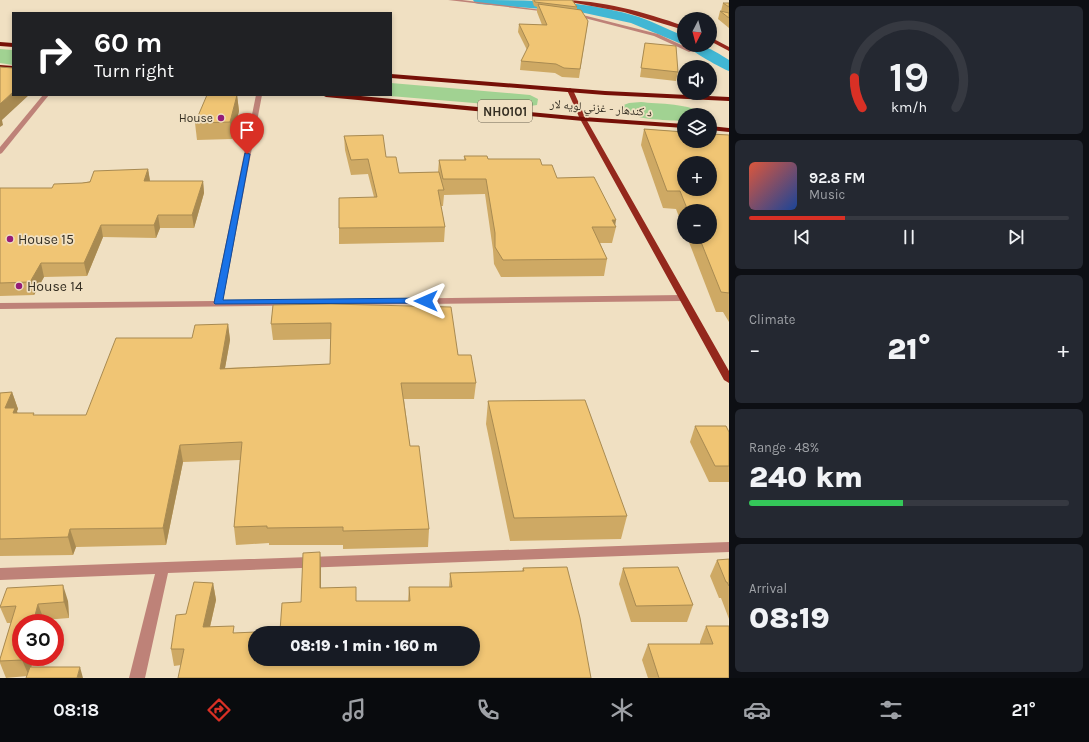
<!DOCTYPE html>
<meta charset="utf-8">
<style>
:root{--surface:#171b24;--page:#242831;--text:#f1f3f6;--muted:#9ea1a6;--line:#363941;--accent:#d93025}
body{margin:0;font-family:Karla,"Noto Naskh Arabic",sans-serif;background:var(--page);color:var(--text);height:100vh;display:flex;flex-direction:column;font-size:15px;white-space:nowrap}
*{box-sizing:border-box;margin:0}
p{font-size:13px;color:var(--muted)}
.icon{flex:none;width:22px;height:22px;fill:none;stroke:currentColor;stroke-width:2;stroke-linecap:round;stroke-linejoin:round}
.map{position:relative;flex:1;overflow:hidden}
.sheet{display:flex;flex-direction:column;gap:6px;padding:6px;background:#0d0f14;width:360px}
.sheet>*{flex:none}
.guide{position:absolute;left:12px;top:12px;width:380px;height:84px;border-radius:0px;box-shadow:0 2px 6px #0003;background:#202124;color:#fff;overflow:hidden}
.needle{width:26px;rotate:186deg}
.buttons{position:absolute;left:677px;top:12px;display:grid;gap:8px}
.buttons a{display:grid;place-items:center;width:40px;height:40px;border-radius:50%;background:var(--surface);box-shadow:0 2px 6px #0003;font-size:20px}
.speed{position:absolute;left:12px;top:614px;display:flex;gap:8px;font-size:20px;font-weight:700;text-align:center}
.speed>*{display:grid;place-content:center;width:52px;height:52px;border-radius:50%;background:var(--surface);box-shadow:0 2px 6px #0003;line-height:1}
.speed .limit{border:6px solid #d22;background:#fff;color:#111}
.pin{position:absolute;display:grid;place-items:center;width:34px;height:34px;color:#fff;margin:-41px -17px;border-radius:50% 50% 50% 0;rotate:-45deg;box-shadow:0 0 4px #0007}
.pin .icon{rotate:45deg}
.me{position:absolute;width:44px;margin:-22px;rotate:270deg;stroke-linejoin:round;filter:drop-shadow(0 0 3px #0008)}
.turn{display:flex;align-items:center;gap:14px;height:84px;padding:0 16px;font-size:18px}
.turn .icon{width:52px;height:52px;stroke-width:2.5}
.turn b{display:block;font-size:28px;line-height:34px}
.big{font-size:30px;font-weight:800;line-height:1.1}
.sheet .card{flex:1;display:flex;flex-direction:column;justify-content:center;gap:6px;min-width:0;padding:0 14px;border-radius:6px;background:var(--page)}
.sheet .dial{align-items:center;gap:0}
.dial svg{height:104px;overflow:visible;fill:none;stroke:var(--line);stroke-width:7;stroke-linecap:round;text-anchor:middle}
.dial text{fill:var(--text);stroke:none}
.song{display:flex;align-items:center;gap:12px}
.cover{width:48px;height:48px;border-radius:6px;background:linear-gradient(135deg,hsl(10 70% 55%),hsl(220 70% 35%))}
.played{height:4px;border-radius:2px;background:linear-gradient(90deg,var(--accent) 30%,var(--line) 30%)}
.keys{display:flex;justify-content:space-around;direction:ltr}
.heat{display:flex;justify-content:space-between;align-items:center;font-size:22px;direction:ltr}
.charge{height:6px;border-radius:3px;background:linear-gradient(90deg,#34c759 48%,var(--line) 0)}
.trip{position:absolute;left:248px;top:626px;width:232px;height:40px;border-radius:20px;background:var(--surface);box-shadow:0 2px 6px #0003;font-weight:800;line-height:40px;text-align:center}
.tabs{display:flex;height:64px;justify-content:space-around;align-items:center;background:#090b0e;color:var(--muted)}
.tabs .icon{width:28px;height:28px}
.tabs .active{color:var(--accent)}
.tabs b{font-size:18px;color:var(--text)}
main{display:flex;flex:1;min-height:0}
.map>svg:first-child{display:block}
.green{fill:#a1d292}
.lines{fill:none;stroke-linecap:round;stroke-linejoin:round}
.canal{fill:#41b7d4;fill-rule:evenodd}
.minor{fill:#be8278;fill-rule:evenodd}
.major{fill:#94281c;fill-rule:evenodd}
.highway{fill:#761007;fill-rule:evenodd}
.wall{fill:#cea964}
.shaded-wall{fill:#a88a51}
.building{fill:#f0c574;stroke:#a88a51;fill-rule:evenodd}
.route{fill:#1a73e8;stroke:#114b97}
.poi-dot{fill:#951c78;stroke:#f0e0c2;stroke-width:1.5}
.labels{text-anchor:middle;stroke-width:3.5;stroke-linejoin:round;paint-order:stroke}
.far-street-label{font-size:12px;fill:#352f23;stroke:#f0e0c2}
.far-poi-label{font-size:12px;fill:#352f23;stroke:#f0e0c2;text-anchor:end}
.shield{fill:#f0e0c2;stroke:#6d6453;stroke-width:1}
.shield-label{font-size:13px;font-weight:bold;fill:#352f23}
.poi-label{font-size:14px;fill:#352f23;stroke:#f0e0c2;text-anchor:start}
</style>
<main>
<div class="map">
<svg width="729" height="678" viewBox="0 0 729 678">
<rect width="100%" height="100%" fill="#f0e0c2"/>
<g class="green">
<polygon points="0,49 13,50 13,65 0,63"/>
<polygon points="391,83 530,95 538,99 537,105 523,107 378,95 391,95"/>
<path d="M641,102c15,2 53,1 62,13h-19v6h-2c-14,-1 -55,-1 -62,-13l1,-2 8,-3z"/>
</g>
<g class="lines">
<g class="canal">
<path d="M473,0c54,0 114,0 166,17 15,5 30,13 45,19v9l-53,-22 -51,-11 -101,-8 -4,-1z"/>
<path d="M685,45c22,0 26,4 44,15v11c-5,-1 -41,-22 -44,-26z"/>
</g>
<g class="minor">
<polygon points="448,0 462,0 551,11 549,12"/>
<polygon points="571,12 658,34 694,51 689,52 654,36 569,14"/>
<polygon points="43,95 49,95 2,153 0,154 0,147"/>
<polygon points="256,95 262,95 223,301 682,295 687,298 682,301 0,309 0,303 214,301"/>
<polygon points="729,542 729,552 168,573 145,678 129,678 155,574 0,580 0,568"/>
</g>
<g class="major">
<path d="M559,0c42,0 85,12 125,26v4l-60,-18z"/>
<polygon points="710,37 729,47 729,51 710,41"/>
<polygon points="570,88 573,90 586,119 729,371 729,383 724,380 580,119 567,90"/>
</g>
<g class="highway">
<polygon points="0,42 13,43 13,47 0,46"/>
<polygon points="0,65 13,66 13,70 0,69"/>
<polygon points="391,74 605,91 729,97 729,101 605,95 391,78"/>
<polygon points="322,95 350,95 583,117 684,124 684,128 583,121 326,97"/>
<polygon points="710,126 729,128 729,132 710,130"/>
</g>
</g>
<g class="wall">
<polygon points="532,0 572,0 577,7 577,10 588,21 579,78 562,77 555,73 520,70 521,61 527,50 518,32 519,24 542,25 537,12 537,7 534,6"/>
<polygon points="723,3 729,3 729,28 718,19 720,11 723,12 721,11"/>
<polygon points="645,43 678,72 676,81 640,77"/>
<polygon points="237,95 239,111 232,139 197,140 195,123"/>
<polygon points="644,129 729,135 729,322 723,312 716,312 687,237 710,237 710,211 684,211 684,230 676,209 663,208 641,145"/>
<polygon points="344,136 386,157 399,173 438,172 439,160 464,160 464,156 542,165 557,178 615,225 616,227 612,243 600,243 607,259 604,276 501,277 494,264 493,250 485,194 444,195 443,206 441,206 445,227 444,242 339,244 339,228 374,197 368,174 351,175 345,150"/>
<polygon points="148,169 150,181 203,181 204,193 194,228 160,228 156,238 103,237 87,276 44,277 34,295 0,296 0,188 52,188 82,183"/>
<polygon points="273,305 458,355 476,383 474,399 404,399 410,446 429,529 428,547 343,549 343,545 269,545 269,543 236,545 234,527 240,460 183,462 166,545 76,547 73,555 0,556 0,393 12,392 18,409 17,411 17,413 35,415 86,415 192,338 228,324 230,340 225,368 330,364 331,339 273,340 271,324"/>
<polygon points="488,401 627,516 621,539 510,541 486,424"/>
<polygon points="695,426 729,432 729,482 709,482 690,442"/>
<polygon points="320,552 321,588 356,601 408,601 409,587 449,587 450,573 522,571 523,568 567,567 181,665 174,666 171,649 186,614 213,583 216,600 210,627 235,633 280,631 301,602"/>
<polygon points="729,559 729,619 721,598 719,598 710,576 717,560"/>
<polygon points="623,568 693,605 687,622 631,622 619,584"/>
<polygon points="68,601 69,618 44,620 31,667 27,676 6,678 0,663 0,659 11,623 7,623 0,607"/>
<polygon points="706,626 729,678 648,678 642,660 648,644 700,644 700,642"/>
</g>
<g class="shaded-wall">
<polygon points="13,92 13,95 29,95 2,120 3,125 0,127 0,104"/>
<polygon points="237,95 239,111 232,139 230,122"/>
<polygon points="148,169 150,181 146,193 144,181"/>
<polygon points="203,181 204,193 194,228 192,215"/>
<polygon points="158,215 160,228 156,238 154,225"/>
<polygon points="612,220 616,220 615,227"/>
<polygon points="101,225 103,237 87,276 84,263"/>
<polygon points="41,263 44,277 34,295 30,282"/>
<polygon points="228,324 230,340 222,385 220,369"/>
<polygon points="12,392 18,409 17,411 21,425 5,408"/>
<polygon points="180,445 183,462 166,545 163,528"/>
<polygon points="70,529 76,547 73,555 68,537"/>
<polygon points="320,552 321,569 321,604 320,588"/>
<polygon points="213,583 216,600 206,644 203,627"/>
<polygon points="63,585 68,601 69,618 64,602"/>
<polygon points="38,604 44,620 43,623 33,623"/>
<polygon points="23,657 34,657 29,676 22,660"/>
<polygon points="80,667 83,678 77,678"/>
</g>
<g class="building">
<polygon points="534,0 572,0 577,7 535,2"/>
<polygon points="723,3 729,3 729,7"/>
<polygon points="538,4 581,10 588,21 580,69 564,68 556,64 521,61 529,45 519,24 547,25"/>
<polygon points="720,11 729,13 729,18"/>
<polygon points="645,43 676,46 678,72 641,68"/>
<polygon points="0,67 13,68 13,92 0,104"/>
<polygon points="207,95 237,95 230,122 195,123"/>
<path d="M644,129l40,3v9h26v-7l19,1v158l-8,-1 -22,-55h11v-26h-22l-8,-20h-13zM684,163h26v26h-26z"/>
<polygon points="383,135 386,157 396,157 399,173 439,172 444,190 438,190 445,227 339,228 339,198 377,197 368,159 351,160 344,136"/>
<polygon points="464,156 487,156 488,159 540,159 542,165 552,165 557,178 594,177 616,220 612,220 616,227 592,227 607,259 503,260 495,247 495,233 486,179 443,179 439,160 466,160"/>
<polygon points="148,169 144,181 203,181 192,215 158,215 154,225 101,225 84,263 41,263 30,282 0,283 0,188 52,188 54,184 82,183 90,182 94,171"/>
<polygon points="331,304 451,307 458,355 471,355 476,383 401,383 410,446 419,446 429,529 343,531 343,527 267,528 267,526 234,527 242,442 180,445 163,528 70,529 68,537 0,539 0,393 12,392 5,408 15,408 13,413 34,413 33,415 86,415 116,338 192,338 195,325 228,324 220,369 330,364 331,323 271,324 273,305"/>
<polygon points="585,400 627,516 514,518 488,401"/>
<polygon points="695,426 726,426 729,432 729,466 715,466"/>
<path d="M320,552v36l36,-1v14h54l-1,-14h43l-2,-14 74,-2 -1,-3 44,-1 13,51 11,60h-413l6,-29h-13l5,-34 10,-1 8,-32 19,1 -10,44 31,-1 -1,7 47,-2 2,-28 19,-1 2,-49zM255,633h218v26h-218z"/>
<polygon points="729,559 729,586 727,582 726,582 717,560"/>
<polygon points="678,567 693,605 636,606 623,568"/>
<polygon points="63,585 64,602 38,604 33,623 21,623 21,657 23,657 22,660 0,661 0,659 16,606 0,607 7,588"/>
<polygon points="706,626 729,626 729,678 659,678 648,644 713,644"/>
<polygon points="30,667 80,667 77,678 26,678"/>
</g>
<polygon class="route" points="245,153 250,154 223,300 426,298 430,301 429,303 215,304 214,303"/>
<g class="poi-dot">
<circle cx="221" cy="118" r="4"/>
<circle cx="10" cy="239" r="4"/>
<circle cx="19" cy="286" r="4"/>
</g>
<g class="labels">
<g class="far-street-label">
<text transform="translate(601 108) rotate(5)" y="4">د کندهار - غزني لويه لار</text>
</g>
<g class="far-poi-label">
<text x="213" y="122">House</text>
</g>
<rect class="shield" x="478" y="100" width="54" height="22" rx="3"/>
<g class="shield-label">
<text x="505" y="116">NH0101</text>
</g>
<g class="poi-label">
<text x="18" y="244">House 15</text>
<text x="27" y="291">House 14</text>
</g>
</g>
</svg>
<div class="buttons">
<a><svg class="needle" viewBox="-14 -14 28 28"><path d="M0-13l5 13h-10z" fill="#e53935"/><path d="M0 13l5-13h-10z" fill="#9ea1a6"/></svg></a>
<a><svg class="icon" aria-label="sound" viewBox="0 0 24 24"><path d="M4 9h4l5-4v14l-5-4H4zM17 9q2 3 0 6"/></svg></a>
<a><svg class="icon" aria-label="layers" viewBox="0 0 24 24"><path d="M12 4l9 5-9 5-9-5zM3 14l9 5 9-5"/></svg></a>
<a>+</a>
<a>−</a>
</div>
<div class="speed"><div class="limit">30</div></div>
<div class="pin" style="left:247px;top:154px;background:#d93025"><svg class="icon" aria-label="arrive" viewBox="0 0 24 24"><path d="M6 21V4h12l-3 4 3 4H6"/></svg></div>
<svg class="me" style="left:426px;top:301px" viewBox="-20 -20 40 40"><path d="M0-17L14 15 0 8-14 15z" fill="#1a73e8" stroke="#fff" stroke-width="4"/></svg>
<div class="trip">08:19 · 1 min · 160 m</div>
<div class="guide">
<div class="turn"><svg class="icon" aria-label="right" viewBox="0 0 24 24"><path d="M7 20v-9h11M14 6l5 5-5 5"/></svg><div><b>60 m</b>Turn right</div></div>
</div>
</div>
<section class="sheet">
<div class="card dial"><svg viewBox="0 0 100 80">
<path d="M14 69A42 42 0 1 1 86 69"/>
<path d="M14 69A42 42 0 0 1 8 46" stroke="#d93025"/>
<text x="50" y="56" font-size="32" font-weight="700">19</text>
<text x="50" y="72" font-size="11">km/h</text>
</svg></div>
<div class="card">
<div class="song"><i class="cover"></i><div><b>92.8 FM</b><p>Music</p></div></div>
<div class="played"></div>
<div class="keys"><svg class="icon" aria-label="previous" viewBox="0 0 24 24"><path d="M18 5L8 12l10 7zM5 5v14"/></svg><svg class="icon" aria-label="pause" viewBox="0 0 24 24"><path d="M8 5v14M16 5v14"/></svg><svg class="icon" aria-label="next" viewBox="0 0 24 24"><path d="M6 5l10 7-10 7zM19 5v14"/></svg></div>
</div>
<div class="card"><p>Climate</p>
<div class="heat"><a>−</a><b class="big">21°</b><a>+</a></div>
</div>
<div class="card"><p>Range · 48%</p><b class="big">240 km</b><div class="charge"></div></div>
<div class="card"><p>Arrival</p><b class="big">08:19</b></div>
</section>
</main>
<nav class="tabs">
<b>08:18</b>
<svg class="icon active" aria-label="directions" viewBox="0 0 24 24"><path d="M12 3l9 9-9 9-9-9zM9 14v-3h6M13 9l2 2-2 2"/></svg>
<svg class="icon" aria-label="music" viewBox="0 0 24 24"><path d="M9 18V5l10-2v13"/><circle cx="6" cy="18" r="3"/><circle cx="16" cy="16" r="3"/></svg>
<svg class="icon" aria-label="phone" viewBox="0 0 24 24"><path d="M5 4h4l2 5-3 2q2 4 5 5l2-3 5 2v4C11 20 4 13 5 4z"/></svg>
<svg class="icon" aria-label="climate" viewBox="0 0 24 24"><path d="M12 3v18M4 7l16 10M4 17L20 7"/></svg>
<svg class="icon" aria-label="car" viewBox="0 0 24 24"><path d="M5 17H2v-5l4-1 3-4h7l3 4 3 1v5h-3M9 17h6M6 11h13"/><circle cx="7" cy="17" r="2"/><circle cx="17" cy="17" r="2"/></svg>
<svg class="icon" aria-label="filters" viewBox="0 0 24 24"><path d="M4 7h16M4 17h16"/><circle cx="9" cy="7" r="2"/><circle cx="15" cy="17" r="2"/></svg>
<b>21°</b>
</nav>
